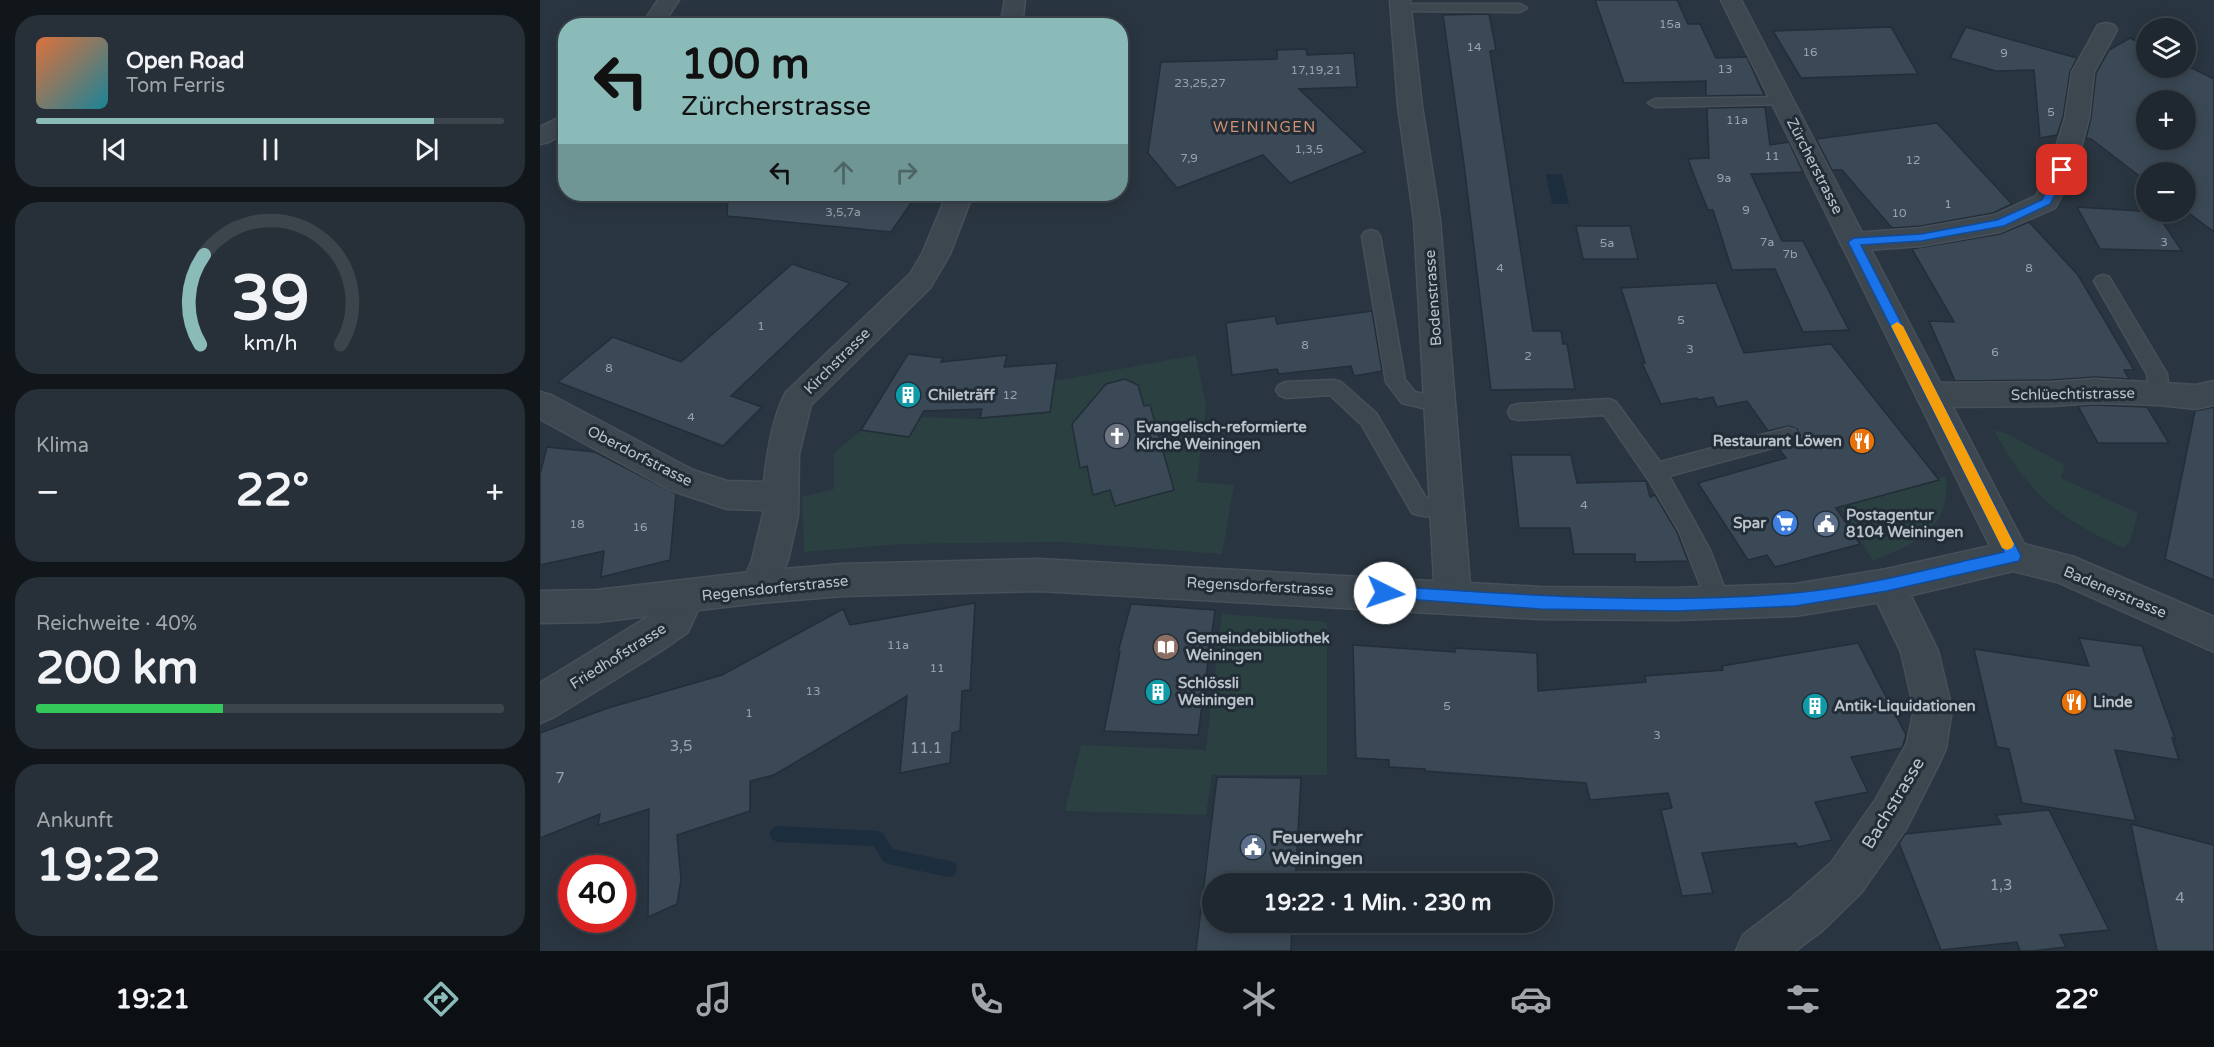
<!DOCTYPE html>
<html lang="de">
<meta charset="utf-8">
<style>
:root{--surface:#1f2830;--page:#273038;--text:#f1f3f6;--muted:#a1a6ab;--line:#3c444c;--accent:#8bbbb9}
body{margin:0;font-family:"Varela Round",sans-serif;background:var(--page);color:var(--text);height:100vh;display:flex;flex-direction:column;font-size:22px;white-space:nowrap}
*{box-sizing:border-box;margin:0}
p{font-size:20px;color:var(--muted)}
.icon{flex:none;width:33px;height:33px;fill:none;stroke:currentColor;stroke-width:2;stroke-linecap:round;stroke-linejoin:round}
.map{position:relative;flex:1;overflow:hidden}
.panel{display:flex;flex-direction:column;gap:15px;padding:15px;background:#11161a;width:540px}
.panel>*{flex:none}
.hud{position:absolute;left:18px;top:18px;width:570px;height:183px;border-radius:24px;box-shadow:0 3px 15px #0003,0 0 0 2px var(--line);background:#8bbbb9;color:#111;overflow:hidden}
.tools{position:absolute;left:1596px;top:18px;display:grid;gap:12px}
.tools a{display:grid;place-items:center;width:60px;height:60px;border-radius:50%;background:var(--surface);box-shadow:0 3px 15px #0003,0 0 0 2px var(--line);font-size:30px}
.speed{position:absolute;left:18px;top:855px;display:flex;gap:12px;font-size:30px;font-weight:700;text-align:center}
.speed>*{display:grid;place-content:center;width:78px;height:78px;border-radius:50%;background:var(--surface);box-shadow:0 3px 15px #0003,0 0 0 2px var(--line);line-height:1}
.speed .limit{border:9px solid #d22;background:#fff;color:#111}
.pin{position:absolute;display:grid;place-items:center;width:51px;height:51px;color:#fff;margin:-26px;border-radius:12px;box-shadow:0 3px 9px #0006}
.me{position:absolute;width:66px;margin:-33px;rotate:94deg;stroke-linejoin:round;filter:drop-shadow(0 0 4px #0008)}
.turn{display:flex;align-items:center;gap:21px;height:126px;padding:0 24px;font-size:27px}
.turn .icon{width:78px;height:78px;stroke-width:2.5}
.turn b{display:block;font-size:42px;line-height:51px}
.lanes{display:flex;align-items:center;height:57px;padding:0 24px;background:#0003;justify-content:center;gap:30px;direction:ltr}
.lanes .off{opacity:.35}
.big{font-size:45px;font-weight:700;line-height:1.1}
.panel .widget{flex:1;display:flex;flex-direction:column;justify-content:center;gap:9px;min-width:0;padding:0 21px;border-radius:24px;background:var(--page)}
.panel .dial{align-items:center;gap:0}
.dial svg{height:156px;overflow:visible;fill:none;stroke:var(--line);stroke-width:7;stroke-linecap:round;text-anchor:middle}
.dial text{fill:var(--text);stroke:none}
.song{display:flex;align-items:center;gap:18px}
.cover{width:72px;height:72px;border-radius:9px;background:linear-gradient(135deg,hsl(20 70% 55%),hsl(190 70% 35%))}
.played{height:6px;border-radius:3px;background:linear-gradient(90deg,var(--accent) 85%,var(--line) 85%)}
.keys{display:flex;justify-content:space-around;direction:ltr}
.heat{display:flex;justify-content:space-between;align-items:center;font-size:33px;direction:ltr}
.charge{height:9px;border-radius:4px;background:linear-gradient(90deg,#34c759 40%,var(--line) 0)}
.trip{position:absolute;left:662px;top:873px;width:351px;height:60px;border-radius:30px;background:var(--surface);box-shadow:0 3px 15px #0003,0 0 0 2px var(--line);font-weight:700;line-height:60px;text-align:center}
.menu{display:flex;height:96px;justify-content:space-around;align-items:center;background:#0c1013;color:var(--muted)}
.menu .icon{width:42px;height:42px}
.menu .selected{color:var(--accent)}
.menu b{font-size:27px;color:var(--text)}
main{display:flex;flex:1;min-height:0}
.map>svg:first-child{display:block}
.green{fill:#2b4141}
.water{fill:#1c2d3e}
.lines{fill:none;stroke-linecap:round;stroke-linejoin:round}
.stream{fill:#1c2d3e;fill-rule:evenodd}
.building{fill:#3b4956;stroke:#232e38;stroke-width:1.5;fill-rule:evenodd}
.service-casing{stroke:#47505a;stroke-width:3}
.minor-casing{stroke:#47505a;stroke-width:3}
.tertiary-casing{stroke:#47505a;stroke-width:3}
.service{fill:#3d4750;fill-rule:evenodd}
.minor{fill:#3d4750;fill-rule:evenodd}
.tertiary{fill:#3d4750;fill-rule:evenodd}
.route{fill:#1a73e8;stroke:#114b97;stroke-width:1.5}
.slow{fill:#f59e0b}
.labels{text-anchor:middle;stroke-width:6;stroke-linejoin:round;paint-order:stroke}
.number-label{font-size:12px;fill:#98a2ac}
.far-quarter-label{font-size:15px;letter-spacing:1.5px;fill:#ce9171;stroke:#212c36}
.street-label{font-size:15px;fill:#bac2cb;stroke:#212c36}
.poi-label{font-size:15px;font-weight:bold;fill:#bac2cb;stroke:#212c36;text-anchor:start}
.near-number-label{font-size:15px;fill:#98a2ac}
.near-street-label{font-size:18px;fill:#bac2cb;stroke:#212c36}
.near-poi-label{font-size:18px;font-weight:bold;fill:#bac2cb;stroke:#212c36;text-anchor:start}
</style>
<main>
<section class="panel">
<div class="widget">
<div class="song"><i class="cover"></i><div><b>Open Road</b><p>Tom Ferris</p></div></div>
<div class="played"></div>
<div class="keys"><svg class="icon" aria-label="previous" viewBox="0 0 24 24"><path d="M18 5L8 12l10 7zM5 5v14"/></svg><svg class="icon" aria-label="pause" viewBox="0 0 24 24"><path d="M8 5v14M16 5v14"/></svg><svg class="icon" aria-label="next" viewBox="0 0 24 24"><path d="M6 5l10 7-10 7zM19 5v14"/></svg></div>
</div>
<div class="widget dial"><svg viewBox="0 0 100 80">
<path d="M14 69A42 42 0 1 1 86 69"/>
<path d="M14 69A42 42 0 0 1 16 23" stroke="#8bbbb9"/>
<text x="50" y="56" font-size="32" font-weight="700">39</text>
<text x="50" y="72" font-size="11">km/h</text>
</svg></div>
<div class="widget"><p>Klima</p>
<div class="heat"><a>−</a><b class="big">22°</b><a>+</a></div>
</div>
<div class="widget"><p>Reichweite · 40%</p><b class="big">200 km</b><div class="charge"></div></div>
<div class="widget"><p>Ankunft</p><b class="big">19:22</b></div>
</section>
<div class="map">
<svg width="1674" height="951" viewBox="0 0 1674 951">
<rect width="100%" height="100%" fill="#293540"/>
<g class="green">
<polygon points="656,355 666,406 657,482 694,485 682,554 522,542 359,544 264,552 262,497 294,489 294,453 320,431 369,438 381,417 440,419 509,413 515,381"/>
<path d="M1454,430l14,4 57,31 -4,13 77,35 -8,29 -6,6c-65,-29 -96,-54 -130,-118z"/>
<path d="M1406,476c5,54 -30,67 -73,85l-33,-54z"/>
<polygon points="682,614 787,622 787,775 672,775 666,815 525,811 541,745 666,750"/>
</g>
<polygon class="water" points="1006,174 1022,174 1029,204 1012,204"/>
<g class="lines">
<polygon class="stream" points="237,826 338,831 343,834 353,849 409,861 415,863 417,869 415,875 409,877 348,864 343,861 334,846 237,842 232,839 229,834 232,829"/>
</g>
<g class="building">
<polygon points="1055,0 1137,0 1148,24 1160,24 1176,58 1207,57 1224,95 1166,96 1166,81 1084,83"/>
<polygon points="949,14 956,50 950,51 993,331 1021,331 1023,344 1027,344 1035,389 951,390 924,164 903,15"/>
<polygon points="1351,27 1378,74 1261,78 1233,31"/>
<polygon points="1426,27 1537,58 1530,72 1523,117 1517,135 1500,138 1494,70 1456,71 1410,58"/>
<path d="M1590,38l16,8v22h40v-3l28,14v153l-28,-21v-39h-40v9l-55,-42 -5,-1 5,-20 5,-45 13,-23zM1606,100h40v40h-40z"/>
<polygon points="766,49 767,55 814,53 817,87 759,89 825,152 750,183 723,155 637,188 608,153 621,62 737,59 737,50"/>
<polygon points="1225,107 1230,145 1249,142 1263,172 1211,174 1242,241 1263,241 1309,330 1263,332 1235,269 1192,270 1173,210 1168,210 1155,178 1148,159 1169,158 1167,108"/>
<polygon points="1397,123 1472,204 1453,213 1381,226 1352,228 1302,170 1292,170 1276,139"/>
<polygon points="188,194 279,194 313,197 315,194 374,199 351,232 187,216"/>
<polygon points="1537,207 1616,212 1642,251 1560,249"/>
<polygon points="1489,222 1538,275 1594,370 1584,370 1589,379 1555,377 1511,380 1415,381 1389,321 1414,322 1372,249 1460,234"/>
<polygon points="1036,226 1090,226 1098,259 1043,259"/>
<polygon points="252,264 310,283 191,396 222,407 183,446 18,382 73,337 141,362"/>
<polygon points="1176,283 1204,353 1291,344 1399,480 1296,508 1320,544 1235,567 1227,555 1208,560 1158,483 1246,458 1239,449 1256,444 1260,437 1257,429 1249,426 1228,431 1207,401 1177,407 1173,397 1158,400 1157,398 1121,404 1102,363 1105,363 1081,288"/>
<polygon points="832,311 842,371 814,376 811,366 739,374 737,369 692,375 686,323 735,316 737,324"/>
<polygon points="368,354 403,358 401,362 467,355 464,367 517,363 510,412 440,418 442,409 384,411 369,437 321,430"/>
<polygon points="585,379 598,385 604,406 610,405 634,490 575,506 570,490 553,495 547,466 540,468 532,424 566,384"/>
<polygon points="1555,405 1607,407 1629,443 1558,443 1538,406"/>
<polygon points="1674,407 1674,580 1625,559 1655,411"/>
<polygon points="7,447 55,452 136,494 130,560 61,577 64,551 0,565 0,474"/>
<polygon points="971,455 1031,455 1037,483 1106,481 1110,497 1115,495 1137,532 1148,561 1095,562 1095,554 1034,554 1030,528 979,528"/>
<polygon points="435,603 430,690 422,691 420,731 412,733 410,763 360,773 367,696 234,775 210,781 210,811 137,835 141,879 137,904 108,917 109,809 58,825 60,814 0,838 0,733 68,708 182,675 303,609 310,625"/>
<polygon points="591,604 675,610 658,735 564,731 580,652 578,652"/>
<polygon points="1539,638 1602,646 1635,739 1632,738 1639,760 1575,750 1596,821 1482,803 1469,749 1457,747 1434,649 1549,666"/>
<polygon points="1318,643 1366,735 1362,748 1311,757 1328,792 1275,802 1292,840 1258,847 1256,843 1162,853 1173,893 1142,896 1121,810 1132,808 1128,793 1050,800 1046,783 885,771 885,769 849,767 849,760 816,758 813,645 915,652 915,648 997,653 998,691 1106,682 1105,676 1183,670 1182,666"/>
<polygon points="677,777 761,778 755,884 672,884 672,922 752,922 751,951 656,951"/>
<polygon points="1509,810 1569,930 1520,935 1526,947 1491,951 1480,951 1477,942 1401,950 1359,843 1365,834 1461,824 1456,815"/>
<polygon points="1591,824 1674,845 1674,951 1617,951"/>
</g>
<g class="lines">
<g class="service-casing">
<g id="service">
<polygon points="861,4 980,4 987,8 980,12 856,11 854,8 856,5"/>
<polygon points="1243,97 1248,98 1250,101 1248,104 1115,107 1108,103 1115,99"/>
<polygon points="831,230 837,232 840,236 865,380 875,392 907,399 910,404 907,409 900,412 862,403 846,382 822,236 825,232"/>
<polygon points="1563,275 1569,277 1627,374 1629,393 1626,398 1619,401 1612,398 1609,393 1607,374 1554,281 1557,277"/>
<path d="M794,380l7,2 35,31 50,85 21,-1 8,3 3,6 -3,6c-13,5 -30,6 -43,1l-50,-88 -32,-30 -44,3 -7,-3 -3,-5 3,-5 7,-3z"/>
<polygon points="1069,399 1076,402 1120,462 1248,428 1255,430 1258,436 1255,442 1129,476 1170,550 1190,603 1186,610 1178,613 1170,610 1139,531 1110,482 1064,415 978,420 971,418 968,412 971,406 978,404"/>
</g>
</g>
<g class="minor-casing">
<g id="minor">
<polygon points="118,0 139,0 122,26 101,26"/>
<polygon points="465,0 485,0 482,26 460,26"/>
<polygon points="850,0 870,0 882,106 900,220 931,597 926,608 913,613 900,608 895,597 874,220 858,106"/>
<polygon points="1566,23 1574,25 1577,30 1554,72 1549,118 1535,170 1515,208 1460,232 1381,246 1314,251 1304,248 1300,242 1304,236 1314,233 1381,228 1454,215 1496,196 1509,170 1525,118 1532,72 1558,25"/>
<polygon points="26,114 26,132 9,142 0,144 0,127"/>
<path d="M407,194h26l-23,60 -20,34 -119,117 -12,49 -1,62 -10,44 -16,38 -13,5 -13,-5 -5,-11 11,-27 12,-50 -37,-1 -57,-19 -130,-71v-27l11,3 142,75 34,11 37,1c3,-29 8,-64 22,-90l124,-118 12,-20z"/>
<polygon points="1555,379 1656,385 1674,381 1674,405 1656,409 1619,405 1555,403 1511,406 1392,407 1381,403 1377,395 1381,387 1392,383 1511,382"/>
<polygon points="1347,569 1360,574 1398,651 1412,709 1406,748 1400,762 1366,829 1321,893 1282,931 1255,951 1196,951 1203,935 1250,899 1291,863 1336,799 1367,743 1374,709 1361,652 1329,585 1334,574"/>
<polygon points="146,581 159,586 164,597 148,632 121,651 14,717 0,723 0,683 122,608 133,586"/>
</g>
</g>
<g class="tertiary-casing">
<polygon id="tertiary" points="1181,0 1201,0 1484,544 1534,557 1674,617 1674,652 1517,582 1473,571 1347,601 1255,616 1135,620 1000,619 499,591 303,596 219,603 57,622 0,623 0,591 57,590 219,571 303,564 499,559 1000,587 1135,588 1255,584 1347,569 1450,546"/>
</g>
<use href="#service" class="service"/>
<use href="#minor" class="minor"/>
<use href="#tertiary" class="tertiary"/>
</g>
<path class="route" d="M1519,167h3l6,3 -18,34 -46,22 -83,15 -60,4 158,307 2,4 -2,5 -132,30 -92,15 -119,5 -136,-2 -160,-12 -2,-4 2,-5 5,-2c136,9 273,19 409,7 71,-6 141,-26 210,-41l-156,-310 6,-4 67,-4 76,-14 45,-20z"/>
<polygon class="slow" points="1357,322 1363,326 1472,540 1474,544 1472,548 1467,550 1462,548 1351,326"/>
<defs>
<g id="building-disc" transform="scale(1.35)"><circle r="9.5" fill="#0f9aa8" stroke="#212c36"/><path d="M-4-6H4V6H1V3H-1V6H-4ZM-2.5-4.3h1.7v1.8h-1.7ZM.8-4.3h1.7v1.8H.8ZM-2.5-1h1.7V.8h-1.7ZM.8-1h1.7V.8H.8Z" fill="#fff"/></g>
<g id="church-disc" transform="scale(1.35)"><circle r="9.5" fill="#6b7280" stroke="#212c36"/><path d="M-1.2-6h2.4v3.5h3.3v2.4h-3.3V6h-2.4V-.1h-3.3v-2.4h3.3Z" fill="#fff"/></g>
<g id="restaurant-disc" transform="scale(1.35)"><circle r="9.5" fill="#e8710a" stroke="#212c36"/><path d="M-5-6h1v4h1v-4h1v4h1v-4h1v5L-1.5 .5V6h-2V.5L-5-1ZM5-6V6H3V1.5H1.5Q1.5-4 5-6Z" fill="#fff"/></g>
<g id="supermarket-disc" transform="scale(1.35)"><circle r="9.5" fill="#3f7fe0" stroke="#212c36"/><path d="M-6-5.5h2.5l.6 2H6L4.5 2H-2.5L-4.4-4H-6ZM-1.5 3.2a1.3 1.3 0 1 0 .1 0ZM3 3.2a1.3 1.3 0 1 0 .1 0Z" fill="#fff"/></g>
<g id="civic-disc" transform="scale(1.35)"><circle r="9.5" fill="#5c6f8a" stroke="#212c36"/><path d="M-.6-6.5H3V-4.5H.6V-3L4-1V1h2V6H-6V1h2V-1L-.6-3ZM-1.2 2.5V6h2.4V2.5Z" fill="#fff"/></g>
<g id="library-disc" transform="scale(1.35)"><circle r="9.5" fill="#8d6e63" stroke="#212c36"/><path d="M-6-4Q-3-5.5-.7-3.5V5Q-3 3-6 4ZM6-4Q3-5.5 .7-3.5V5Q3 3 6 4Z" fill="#fff"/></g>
</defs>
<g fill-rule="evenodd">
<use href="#building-disc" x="368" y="395"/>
<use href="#church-disc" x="577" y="436"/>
<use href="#restaurant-disc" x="1322" y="441"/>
<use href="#supermarket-disc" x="1245" y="523"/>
<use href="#civic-disc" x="1286" y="524"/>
<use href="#library-disc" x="626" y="647"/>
<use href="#building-disc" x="618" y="692"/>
<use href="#restaurant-disc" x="1534" y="702"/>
<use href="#building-disc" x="1275" y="706"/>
<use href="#civic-disc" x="713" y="847"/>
</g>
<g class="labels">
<g class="number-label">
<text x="1130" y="28">15a</text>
<text x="934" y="51">14</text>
<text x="1270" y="56">16</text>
<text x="1464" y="57">9</text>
<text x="1185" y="73">13</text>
<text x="776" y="74">17,19,21</text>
<text x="660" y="87">23,25,27</text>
<text x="1511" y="116">5</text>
<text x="1197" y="124">11a</text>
<text x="769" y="153">1,3,5</text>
<text x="1232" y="160">11</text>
<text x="649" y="162">7,9</text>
<text x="1373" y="164">12</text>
<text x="1184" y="182">9a</text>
<text x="1408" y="208">1</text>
<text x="1206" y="214">9</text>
<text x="303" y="216">3,5,7a</text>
<text x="1359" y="217">10</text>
<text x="1227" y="246">7a</text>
<text x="1624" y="246">3</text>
<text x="1067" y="247">5a</text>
<text x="1250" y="258">7b</text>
<text x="960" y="272">4</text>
<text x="1489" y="272">8</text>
<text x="1141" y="324">5</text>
<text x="221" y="330">1</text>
<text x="765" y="349">8</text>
<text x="1150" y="353">3</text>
<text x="1455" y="356">6</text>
<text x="988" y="360">2</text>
<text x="69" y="372">8</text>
<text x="470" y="399">12</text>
<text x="151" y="421">4</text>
<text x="1044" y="509">4</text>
<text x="37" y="528">18</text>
<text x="100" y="531">16</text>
<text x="358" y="649">11a</text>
<text x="397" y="672">11</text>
<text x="273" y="695">13</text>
<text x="907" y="710">5</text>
<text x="209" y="717">1</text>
<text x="1117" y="739">3</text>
</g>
<g class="far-quarter-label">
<text x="725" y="132">WEININGEN</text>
</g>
<g class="street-label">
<text transform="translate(1275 166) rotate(63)" y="5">Zürcherstrasse</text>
<text transform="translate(893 298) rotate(-94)" y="5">Bodenstrasse</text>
<text transform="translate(297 361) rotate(-45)" y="5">Kirchstrasse</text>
<text transform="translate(1533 394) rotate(-1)" y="5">Schlüechtistrasse</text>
<text transform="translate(100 456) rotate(27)" y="5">Oberdorfstrasse</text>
<text transform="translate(720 586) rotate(3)" y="5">Regensdorferstrasse</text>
<text transform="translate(235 588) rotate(-6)" y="5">Regensdorferstrasse</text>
<text transform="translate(1575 592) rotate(23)" y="5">Badenerstrasse</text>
<text transform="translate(78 656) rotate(-32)" y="5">Friedhofstrasse</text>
</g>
<g class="poi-label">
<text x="388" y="400">Chileträff</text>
<text x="596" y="432">Evangelisch-reformierte<tspan x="596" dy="17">Kirche Weiningen</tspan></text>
<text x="1302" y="446" text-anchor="end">Restaurant Löwen</text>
<text x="1306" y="520">Postagentur<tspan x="1306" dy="17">8104 Weiningen</tspan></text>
<text x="1226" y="528" text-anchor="end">Spar</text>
<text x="646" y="643">Gemeindebibliothek<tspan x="646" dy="17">Weiningen</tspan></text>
<text x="638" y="688">Schlössli<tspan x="638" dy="17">Weiningen</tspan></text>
<text x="1553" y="707">Linde</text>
<text x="1294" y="711">Antik-Liquidationen</text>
</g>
<g class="near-number-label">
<text x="141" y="751">3,5</text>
<text x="386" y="753">11.1</text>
<text x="20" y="783">7</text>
<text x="1461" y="890">1,3</text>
<text x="1640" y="903">4</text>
</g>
<g class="near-street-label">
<text transform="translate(1353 803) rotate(-59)" y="6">Bachstrasse</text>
</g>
<g class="near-poi-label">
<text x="732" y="843">Feuerwehr<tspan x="732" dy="21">Weiningen</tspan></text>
</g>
</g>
</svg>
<div class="tools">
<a><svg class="icon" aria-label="layers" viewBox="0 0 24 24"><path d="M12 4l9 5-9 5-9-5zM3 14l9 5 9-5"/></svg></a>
<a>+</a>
<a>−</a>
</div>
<div class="speed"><div class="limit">40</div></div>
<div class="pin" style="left:1522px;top:170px;background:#d93025"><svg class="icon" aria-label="arrive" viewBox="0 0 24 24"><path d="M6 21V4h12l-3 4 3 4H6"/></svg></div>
<svg class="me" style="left:845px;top:593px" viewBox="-20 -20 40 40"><circle r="19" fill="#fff"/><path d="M0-13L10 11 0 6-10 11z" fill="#1a73e8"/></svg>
<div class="trip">19:22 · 1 Min. · 230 m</div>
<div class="hud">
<div class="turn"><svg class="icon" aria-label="left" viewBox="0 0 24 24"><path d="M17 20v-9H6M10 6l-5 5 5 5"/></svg><div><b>100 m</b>Zürcherstrasse</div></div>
<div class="lanes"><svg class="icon" aria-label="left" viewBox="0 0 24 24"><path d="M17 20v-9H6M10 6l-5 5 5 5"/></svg><svg class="icon off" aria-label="ahead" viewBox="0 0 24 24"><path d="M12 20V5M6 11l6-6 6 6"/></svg><svg class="icon off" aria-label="right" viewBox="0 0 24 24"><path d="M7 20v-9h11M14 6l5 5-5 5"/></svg></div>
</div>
</div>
</main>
<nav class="menu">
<b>19:21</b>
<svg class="icon selected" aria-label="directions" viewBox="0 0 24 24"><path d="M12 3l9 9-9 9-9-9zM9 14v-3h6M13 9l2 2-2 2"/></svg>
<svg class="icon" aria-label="music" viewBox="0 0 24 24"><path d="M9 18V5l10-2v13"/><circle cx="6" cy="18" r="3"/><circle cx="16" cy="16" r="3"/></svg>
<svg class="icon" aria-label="phone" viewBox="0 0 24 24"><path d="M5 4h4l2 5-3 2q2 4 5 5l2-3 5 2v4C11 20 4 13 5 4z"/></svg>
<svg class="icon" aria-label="climate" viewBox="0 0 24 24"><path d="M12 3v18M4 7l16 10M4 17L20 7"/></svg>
<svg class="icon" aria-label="car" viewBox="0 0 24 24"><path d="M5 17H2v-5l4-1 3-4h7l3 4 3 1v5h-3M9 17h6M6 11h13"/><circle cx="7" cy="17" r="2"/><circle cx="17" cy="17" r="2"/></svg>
<svg class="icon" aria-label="filters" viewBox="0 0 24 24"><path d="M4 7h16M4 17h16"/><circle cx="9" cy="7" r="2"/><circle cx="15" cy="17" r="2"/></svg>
<b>22°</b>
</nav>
